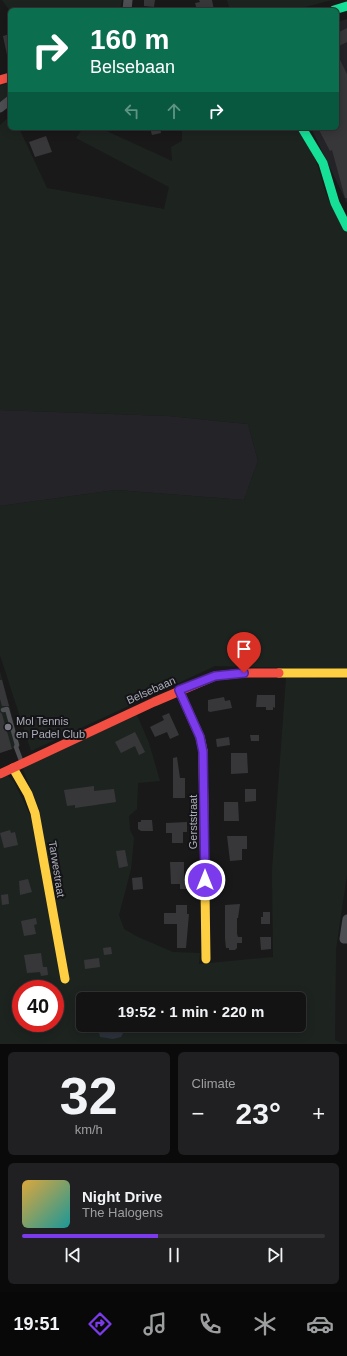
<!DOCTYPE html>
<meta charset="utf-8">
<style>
:root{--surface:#131314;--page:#202022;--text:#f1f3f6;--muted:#9d9ea0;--line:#323234;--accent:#7c3aed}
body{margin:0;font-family:Arial,sans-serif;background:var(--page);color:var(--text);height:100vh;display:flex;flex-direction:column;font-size:15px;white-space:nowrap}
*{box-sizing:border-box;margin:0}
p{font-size:13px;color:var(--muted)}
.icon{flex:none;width:22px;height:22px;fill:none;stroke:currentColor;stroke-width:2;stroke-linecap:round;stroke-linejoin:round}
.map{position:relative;height:1044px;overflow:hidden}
.drawer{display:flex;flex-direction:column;gap:8px;padding:8px;background:#0a0a0b;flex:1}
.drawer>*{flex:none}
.hud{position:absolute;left:8px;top:8px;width:331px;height:122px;border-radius:6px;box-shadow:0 2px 10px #0003,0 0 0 1px var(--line);background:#0b6e4f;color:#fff;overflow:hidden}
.speed{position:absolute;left:12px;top:980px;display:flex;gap:8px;font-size:20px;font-weight:700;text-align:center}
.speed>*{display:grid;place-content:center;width:52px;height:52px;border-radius:50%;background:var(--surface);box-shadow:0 2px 10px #0003,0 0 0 1px var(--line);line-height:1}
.speed .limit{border:6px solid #d22;background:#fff;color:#111}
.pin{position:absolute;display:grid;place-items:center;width:34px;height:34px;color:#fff;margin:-41px -17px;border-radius:50% 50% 50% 0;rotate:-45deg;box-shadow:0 0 4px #0007}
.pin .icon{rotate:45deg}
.me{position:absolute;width:44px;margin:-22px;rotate:0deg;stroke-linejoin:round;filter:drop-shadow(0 0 3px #0008)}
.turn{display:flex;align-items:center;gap:14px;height:84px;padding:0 16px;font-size:18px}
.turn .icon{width:52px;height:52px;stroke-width:2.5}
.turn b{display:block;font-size:28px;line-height:34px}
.lanes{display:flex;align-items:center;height:38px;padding:0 16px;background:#0003;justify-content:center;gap:20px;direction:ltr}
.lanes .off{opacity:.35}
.big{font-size:30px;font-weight:600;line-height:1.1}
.drawer .card{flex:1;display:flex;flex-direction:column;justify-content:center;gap:6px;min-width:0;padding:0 14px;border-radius:6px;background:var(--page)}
.drawer .dial{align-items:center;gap:0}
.dial b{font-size:52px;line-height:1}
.song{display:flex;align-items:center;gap:12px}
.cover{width:48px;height:48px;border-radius:6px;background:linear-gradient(135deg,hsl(40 70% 55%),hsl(180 70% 35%))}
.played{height:4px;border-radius:2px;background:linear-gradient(90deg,var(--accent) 45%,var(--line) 45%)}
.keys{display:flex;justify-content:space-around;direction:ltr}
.heat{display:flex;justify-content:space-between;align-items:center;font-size:22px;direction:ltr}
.drawer .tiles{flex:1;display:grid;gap:8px;grid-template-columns:1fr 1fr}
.card:last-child{grid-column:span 2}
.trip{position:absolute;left:76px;top:992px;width:230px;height:40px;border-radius:6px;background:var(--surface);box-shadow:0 2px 10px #0003,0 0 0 1px var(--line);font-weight:600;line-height:40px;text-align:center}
.dock{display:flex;height:64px;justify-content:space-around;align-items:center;background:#080808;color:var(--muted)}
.dock .icon{width:28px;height:28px}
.dock .selected{color:var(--accent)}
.dock b{font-size:18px;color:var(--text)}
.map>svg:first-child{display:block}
.built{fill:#242327}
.green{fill:#1d2420;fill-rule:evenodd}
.water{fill:#2c323c}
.building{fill:#37373a}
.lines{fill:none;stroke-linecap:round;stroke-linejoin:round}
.lane{stroke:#4e4f53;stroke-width:4.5}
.street{stroke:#4e4f53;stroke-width:9}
.fast{stroke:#16e098;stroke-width:9}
.slow{stroke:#ffcf43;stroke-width:9}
.jam{stroke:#f24e42;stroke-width:9}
.route-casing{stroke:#51269a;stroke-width:10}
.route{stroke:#7c3aed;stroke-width:7}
.poi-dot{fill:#787982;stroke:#141316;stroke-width:1.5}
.labels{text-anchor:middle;stroke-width:4;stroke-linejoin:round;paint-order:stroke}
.street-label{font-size:11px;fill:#abadba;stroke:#141316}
.poi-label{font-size:11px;fill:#abadba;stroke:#141316;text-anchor:start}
</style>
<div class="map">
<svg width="347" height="1044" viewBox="0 0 347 1044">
<rect width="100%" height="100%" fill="#19191a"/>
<g class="built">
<polygon points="347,19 347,203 311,128 337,128 337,22"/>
<polygon points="0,410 169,416 248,424 258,461 244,500 116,490 0,506"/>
</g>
<g class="green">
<polygon points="2,0 122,0 120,10 10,11"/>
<polygon points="227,0 332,0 294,10 230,10"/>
<polygon points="10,82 10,97 0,105 0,86"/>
<path d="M10,116v12h9l28,60 117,21 5,-22 -93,-49 7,-10h17l72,33 -1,-14 11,-6v-13h114c6,9 12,18 17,27 11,21 10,53 34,65v449l-132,-3 -184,85 -31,-96v-149l116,-16 128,10 14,-39 -10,-37 -79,-8 -169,-6v-285z"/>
<polygon points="0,671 20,746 0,753"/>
<path d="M286,678l61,1v196l-11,74 -1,91 9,4h-344v-265l7,-4 7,7 17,35 9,-5 -18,-45 115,-52 12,28 11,38 -22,2 -1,26 -8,7 1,14 4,8 -3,31 -12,46 5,14 14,8 35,15 27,1 -1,11 74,-7 -1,-87zM21,989h34v34h-34zM83,999h216v26h-216z"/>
</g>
<polygon class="water" points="97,1025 127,1025 127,1026 121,1037 113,1039 100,1037"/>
<g class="building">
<polygon points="144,0 155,0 154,7 144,6"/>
<polygon points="199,0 212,0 214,10 197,10 195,3 200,2"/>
<polygon points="347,28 347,42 337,47 337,33"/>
<polygon points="10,34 10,55 7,55 3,36"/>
<polygon points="337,54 347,74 347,198 345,198 332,150 330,151 318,128 337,128"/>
<polygon points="150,128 160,128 161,133 152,135"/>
<polygon points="46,136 52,152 35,157 29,142"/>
<polygon points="0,680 2,680 9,706 2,706 0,699"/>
<polygon points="257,695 275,695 275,708 273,707 273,710 266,710 266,707 256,707"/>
<polygon points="224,697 225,701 230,700 232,708 210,712 208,711 208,700"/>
<polygon points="0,712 2,714 12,749 0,753"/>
<polygon points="169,713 179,735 170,739 167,732 155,737 150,727 164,720 162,716"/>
<polygon points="135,732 145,752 139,755 135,746 121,753 115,742"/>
<polygon points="250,735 259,735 259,741 251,741"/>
<polygon points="229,737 230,745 217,747 216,739"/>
<polygon points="231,753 247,753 248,773 231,774"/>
<polygon points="177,757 180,778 185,778 185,798 173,798 173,758"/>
<polygon points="94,786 94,791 114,789 116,802 75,808 75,805 67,806 64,790"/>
<polygon points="245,789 256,789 256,801 245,802"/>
<polygon points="224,802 238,802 239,821 224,821"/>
<polygon points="141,820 152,820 153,831 141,831 138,829 138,822 141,822"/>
<polygon points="187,822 187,832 183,832 183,843 172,843 172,833 166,833 166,823"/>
<polygon points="10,830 11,833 15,832 18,845 4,848 0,833"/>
<polygon points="227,836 247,836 247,849 242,849 242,860 230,861"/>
<polygon points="125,850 128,866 119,868 116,851"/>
<polygon points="170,862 184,862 184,882 188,882 188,889 180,889 180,884 171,884"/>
<polygon points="142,877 143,889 133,890 132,878"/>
<polygon points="28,879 32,892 20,895 19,881"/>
<polygon points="8,894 9,904 2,905 1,895"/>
<polygon points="240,904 238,918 237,918 237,934 238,937 242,937 242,943 237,943 237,948 235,950 229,950 229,948 226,948 225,939 225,905"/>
<polygon points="176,905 187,905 187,914 189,914 186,948 177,948 177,924 164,924 164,913 176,913"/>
<polygon points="263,912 270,912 270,924 261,924 261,917 263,917"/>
<polygon points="36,918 37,924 34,925 36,934 24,936 21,921"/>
<polygon points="260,937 271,937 271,949 261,950"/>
<polygon points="111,947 112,954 104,955 103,948"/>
<polygon points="41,953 43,967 47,967 48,975 41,976 40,972 27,973 24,955"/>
<polygon points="99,958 100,967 85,969 84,960"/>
</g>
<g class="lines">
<polyline class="lane" points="3,710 7,709 17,745 16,747 22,763"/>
<g class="street">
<polyline points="127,10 128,0"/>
<polyline points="0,108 10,100"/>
<polyline points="347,919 344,939 347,939"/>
</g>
<g class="fast">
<polyline points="334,10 347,6"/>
<polyline points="302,128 323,163 335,203 347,227"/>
</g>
<g class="slow">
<polyline points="279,673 347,673"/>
<polyline points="179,690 200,737 203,751 206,959"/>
<polyline points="13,768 28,794 35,813 65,979"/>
</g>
<g class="jam">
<polyline points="0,80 10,77"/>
<polyline points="0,774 154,702 215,676 244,673 279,673"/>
</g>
</g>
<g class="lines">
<g class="route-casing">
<polyline id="route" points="205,880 203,752 200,737 179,690 215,676 244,673"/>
</g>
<use href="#route" class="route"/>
</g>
<circle class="poi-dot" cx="8" cy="727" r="4"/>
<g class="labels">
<g class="street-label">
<text transform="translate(151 690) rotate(-24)" y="4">Belsebaan</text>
<text transform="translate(193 822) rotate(-90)" y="4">Gerststraat</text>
<text transform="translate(57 869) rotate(81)" y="4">Tarwestraat</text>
</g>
<g class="poi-label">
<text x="16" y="725">Mol Tennis<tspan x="16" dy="13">en Padel Club</tspan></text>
</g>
</g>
</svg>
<div class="speed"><div class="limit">40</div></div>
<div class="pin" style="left:244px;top:673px;background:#d93025"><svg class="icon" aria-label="arrive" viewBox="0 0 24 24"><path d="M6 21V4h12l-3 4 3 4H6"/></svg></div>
<svg class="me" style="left:205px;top:880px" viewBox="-20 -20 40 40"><circle r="17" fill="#7c3aed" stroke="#fff" stroke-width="3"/><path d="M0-11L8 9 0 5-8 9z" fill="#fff"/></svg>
<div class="trip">19:52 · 1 min · 220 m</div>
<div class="hud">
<div class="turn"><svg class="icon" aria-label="right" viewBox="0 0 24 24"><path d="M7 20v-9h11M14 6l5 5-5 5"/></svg><div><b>160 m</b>Belsebaan</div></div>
<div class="lanes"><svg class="icon off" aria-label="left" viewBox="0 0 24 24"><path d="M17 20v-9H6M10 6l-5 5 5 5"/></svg><svg class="icon off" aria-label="ahead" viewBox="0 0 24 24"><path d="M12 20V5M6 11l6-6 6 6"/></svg><svg class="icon" aria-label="right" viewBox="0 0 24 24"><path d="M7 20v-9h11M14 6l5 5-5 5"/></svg></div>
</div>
</div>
<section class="drawer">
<div class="tiles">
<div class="card dial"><b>32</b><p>km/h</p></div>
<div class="card"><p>Climate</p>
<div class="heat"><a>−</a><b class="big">23°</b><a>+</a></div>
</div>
<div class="card">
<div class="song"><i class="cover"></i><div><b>Night Drive</b><p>The Halogens</p></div></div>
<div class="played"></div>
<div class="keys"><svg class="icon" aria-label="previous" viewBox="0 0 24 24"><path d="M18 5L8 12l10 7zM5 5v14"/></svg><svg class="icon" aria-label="pause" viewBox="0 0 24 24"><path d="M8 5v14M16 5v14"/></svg><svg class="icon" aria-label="next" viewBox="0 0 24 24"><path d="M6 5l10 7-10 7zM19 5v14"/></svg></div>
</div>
</div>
</section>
<nav class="dock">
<b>19:51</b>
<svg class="icon selected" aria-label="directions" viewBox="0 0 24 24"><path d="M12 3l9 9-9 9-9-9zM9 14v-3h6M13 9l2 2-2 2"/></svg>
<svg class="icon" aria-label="music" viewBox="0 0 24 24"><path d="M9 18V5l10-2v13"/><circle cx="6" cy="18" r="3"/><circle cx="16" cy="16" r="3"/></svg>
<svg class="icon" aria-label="phone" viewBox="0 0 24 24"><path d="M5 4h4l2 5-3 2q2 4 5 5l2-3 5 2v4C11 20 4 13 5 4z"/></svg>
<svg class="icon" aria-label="climate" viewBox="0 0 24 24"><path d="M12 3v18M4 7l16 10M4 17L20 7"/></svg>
<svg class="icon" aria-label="car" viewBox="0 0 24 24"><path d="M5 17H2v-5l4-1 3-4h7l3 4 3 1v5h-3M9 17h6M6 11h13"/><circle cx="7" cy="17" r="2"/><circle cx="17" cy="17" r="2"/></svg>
</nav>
